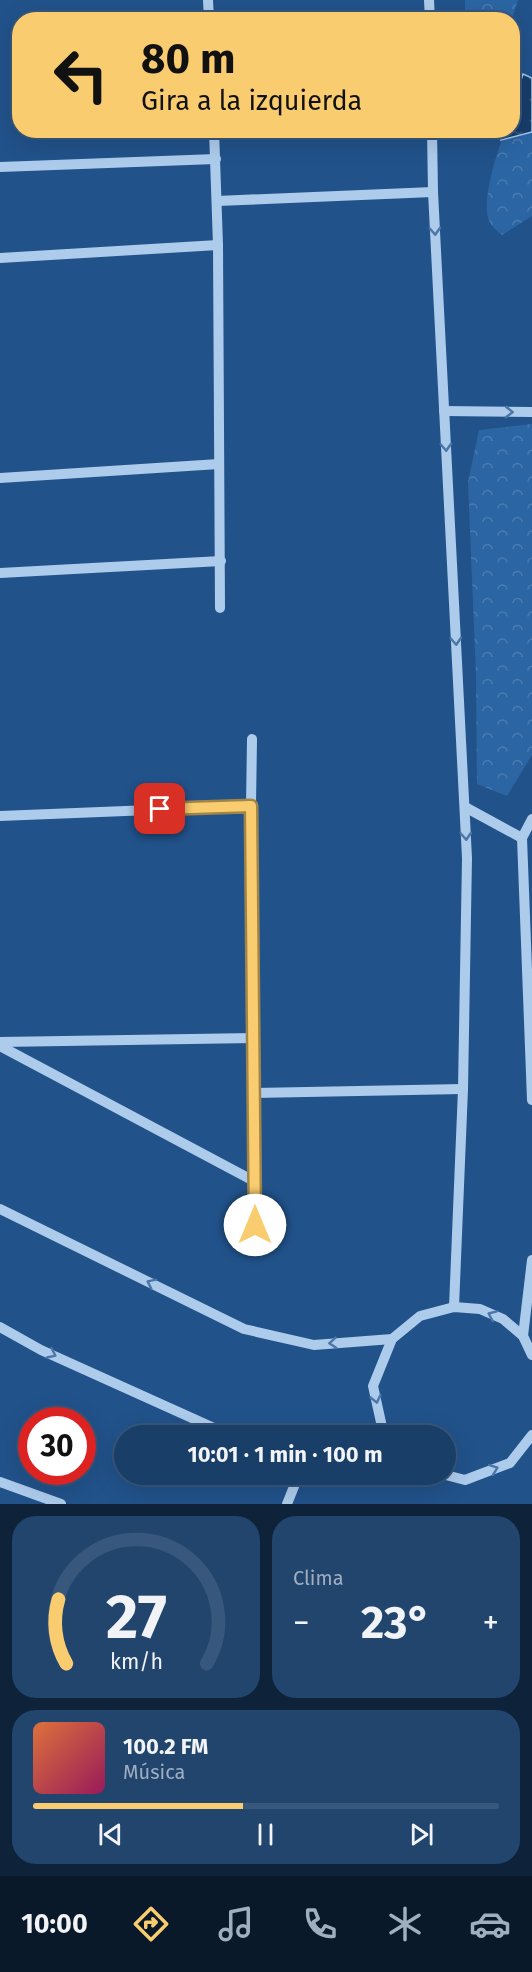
<!DOCTYPE html>
<html lang="es">
<meta charset="utf-8">
<style>
:root{--surface:#193e68;--page:#22456e;--text:#f1f3f6;--muted:#9faec0;--line:#37577c;--accent:#f8cc6f}
body{margin:0;font-family:"Fira Sans",sans-serif;background:var(--page);color:var(--text);height:100vh;display:flex;flex-direction:column;font-size:22px;white-space:nowrap}
*{box-sizing:border-box;margin:0}
p{font-size:20px;color:var(--muted)}
.icon{flex:none;width:33px;height:33px;fill:none;stroke:currentColor;stroke-width:2;stroke-linecap:round;stroke-linejoin:round}
.map{position:relative;height:1504px;overflow:hidden}
.sheet{display:flex;flex-direction:column;gap:12px;padding:12px;background:#0e2239;flex:1}
.sheet>*{flex:none}
.banner{position:absolute;left:12px;top:12px;width:508px;height:126px;border-radius:24px;box-shadow:0 6px 24px #0002,0 0 0 2px var(--line);background:#f8cc6f;color:#111;overflow:hidden}
.speed{position:absolute;left:18px;top:1407px;display:flex;gap:12px;font-size:30px;font-weight:700;text-align:center}
.speed>*{display:grid;place-content:center;width:78px;height:78px;border-radius:50%;background:var(--surface);box-shadow:0 6px 24px #0002,0 0 0 2px var(--line);line-height:1}
.speed .limit{border:9px solid #d22;background:#fff;color:#111}
.pin{position:absolute;display:grid;place-items:center;width:51px;height:51px;color:#fff;margin:-26px;border-radius:12px;box-shadow:0 3px 9px #0006}
.me{position:absolute;width:66px;margin:-33px;rotate:0deg;stroke-linejoin:round;filter:drop-shadow(0 0 4px #0008)}
.turn{display:flex;align-items:center;gap:21px;height:126px;padding:0 30px;font-size:27px}
.turn .icon{width:78px;height:78px;stroke-width:2.5}
.turn b{display:block;font-size:42px;line-height:51px}
.big{font-size:45px;font-weight:700;line-height:1.1}
.sheet .card{flex:1;display:flex;flex-direction:column;justify-content:center;gap:9px;min-width:0;padding:0 21px;border-radius:24px;background:var(--page)}
.sheet .dial{align-items:center;gap:0}
.dial svg{height:156px;overflow:visible;fill:none;stroke:var(--line);stroke-width:7;stroke-linecap:round;text-anchor:middle}
.dial text{fill:var(--text);stroke:none}
.song{display:flex;align-items:center;gap:18px}
.cover{width:72px;height:72px;border-radius:9px;background:linear-gradient(135deg,hsl(20 70% 55%),hsl(330 70% 35%))}
.played{height:6px;border-radius:3px;background:linear-gradient(90deg,var(--accent) 45%,var(--line) 45%)}
.keys{display:flex;justify-content:space-around;direction:ltr}
.heat{display:flex;justify-content:space-between;align-items:center;font-size:33px;direction:ltr}
.sheet .tiles{flex:1;display:grid;gap:12px;grid-template-columns:1fr 1fr}
.card:last-child{grid-column:span 2}
.trip{position:absolute;left:114px;top:1425px;width:342px;height:60px;border-radius:30px;background:var(--surface);box-shadow:0 6px 24px #0002,0 0 0 2px var(--line);font-weight:700;line-height:60px;text-align:center}
.tabs{display:flex;height:96px;justify-content:space-around;align-items:center;background:#0a192a;color:var(--muted)}
.tabs .icon{width:42px;height:42px}
.tabs .on{color:var(--accent)}
.tabs b{font-size:27px;color:var(--text)}
.map>svg:first-child{display:block}
.park{fill:url(#park-crowns)}
.water{fill:url(#water-ripples);stroke:#a1c6ec;stroke-width:1.5}
.lines{fill:none;stroke-linecap:round;stroke-linejoin:round}
.minor{stroke:#adcbeb;stroke-width:10}
.oneway{stroke:#4b76a7}
.route-casing{stroke:#a18548;stroke-width:15}
.route{stroke:#f8cc6f;stroke-width:10}
</style>
<div class="map">
<svg width="532" height="1504" viewBox="0 0 532 1504">
<defs>
<pattern id="park-crowns" width="20" height="18" patternUnits="userSpaceOnUse" patternTransform="scale(1.5)"><rect width="20" height="18" fill="#2b65a3"/><path d="M2 6a3 3 0 1 1 6 0M12 15a3 3 0 1 1 6 0" fill="none" stroke="#4b7cb1"/></pattern>
<pattern id="water-ripples" width="26" height="14" patternUnits="userSpaceOnUse" patternTransform="scale(1.5)"><rect width="26" height="14" fill="#173d6a"/><path d="M2 4q2-2 4 0t4 0M15 11q2-2 4 0t4 0" fill="none" stroke="#3a5a80"/></pattern>
</defs>
<rect width="100%" height="100%" fill="#21528a"/>
<g class="park">
<polygon points="465,0 518,0 512,19 465,20"/>
<path d="M523,74l9,4v138l-30,19c-7,-5 -14,-12 -15,-22 -2,-24 10,-60 18,-82l8,-1v-25z"/>
<polygon points="532,424 532,755 507,796 477,784 476,676 468,482 479,430"/>
</g>
<polygon class="water" points="523,74 532,78 532,132 501,140 505,131 513,130 513,105"/>
<g class="lines">
<g class="minor">
<polyline points="208,0 209,20"/>
<polyline points="429,0 430,20"/>
<polyline points="214,130 218,245 220,608"/>
<polyline points="432,130 433,192 467,858 463,1089 454,1307"/>
<polyline points="0,167 216,159"/>
<polyline points="217,201 433,192"/>
<polyline points="0,258 218,245"/>
<polyline points="444,411 532,412"/>
<polyline points="0,478 219,464"/>
<polyline points="0,573 221,561"/>
<polyline points="252,739 251,806 255,1247"/>
<polyline points="465,807 522,838"/>
<polyline points="0,816 251,806"/>
<polyline points="532,819 522,838 532,1100"/>
<polyline points="0,1042 254,1038"/>
<polyline points="0,1046 254,1181"/>
<polyline points="254,1093 463,1089"/>
<polyline points="0,1209 244,1329 314,1345 392,1339"/>
<polyline points="0,1327 41,1350 214,1428 245,1436"/>
<polyline points="523,1336 532,1260"/>
<polyline points="384,1436 373,1386 392,1339 420,1316 454,1307 480,1309 503,1319 523,1336 532,1355"/>
<polyline points="442,1474 465,1480 510,1463 532,1435"/>
<polyline points="0,1482 61,1504"/>
<polyline points="287,1504 299,1474"/>
</g>
</g>
<defs><path id="oneway-chevron" d="M-2-3.5L2.5 0L-2 3.5" fill="none" stroke-width="1.6" stroke-linecap="round" stroke-linejoin="round" transform="scale(1.5)"/></defs>
<g class="oneway">
<use href="#oneway-chevron" transform="translate(435 231) rotate(87)"/>
<use href="#oneway-chevron" transform="translate(509 412) rotate(1)"/>
<use href="#oneway-chevron" transform="translate(446 447) rotate(87)"/>
<use href="#oneway-chevron" transform="translate(456 641) rotate(87)"/>
<use href="#oneway-chevron" transform="translate(466 836) rotate(87)"/>
<use href="#oneway-chevron" transform="translate(151 1283) rotate(-154)"/>
<use href="#oneway-chevron" transform="translate(492 1315) rotate(-157)"/>
<use href="#oneway-chevron" transform="translate(333 1343) rotate(175)"/>
<use href="#oneway-chevron" transform="translate(52 1354) rotate(25)"/>
<use href="#oneway-chevron" transform="translate(376 1399) rotate(77)"/>
<use href="#oneway-chevron" transform="translate(494 1469) rotate(-20)"/>
</g>
<g class="lines">
<g class="route-casing">
<polyline id="route" points="160,809 251,806 255,1225"/>
</g>
<use href="#route" class="route"/>
</g>
</svg>
<div class="speed"><div class="limit">30</div></div>
<div class="pin" style="left:160px;top:809px;background:#d93025"><svg class="icon" aria-label="arrive" viewBox="0 0 24 24"><path d="M6 21V4h12l-3 4 3 4H6"/></svg></div>
<svg class="me" style="left:255px;top:1225px" viewBox="-20 -20 40 40"><circle r="19" fill="#fff"/><path d="M0-13L10 11 0 6-10 11z" fill="#f8cc6f"/></svg>
<div class="trip">10:01 · 1 min · 100 m</div>
<div class="banner">
<div class="turn"><svg class="icon" aria-label="left" viewBox="0 0 24 24"><path d="M17 20v-9H6M10 6l-5 5 5 5"/></svg><div><b>80 m</b>Gira a la izquierda</div></div>
</div>
</div>
<section class="sheet">
<div class="tiles">
<div class="card dial"><svg viewBox="0 0 100 80">
<path d="M14 69A42 42 0 1 1 86 69"/>
<path d="M14 69A42 42 0 0 1 10 36" stroke="#f8cc6f"/>
<text x="50" y="56" font-size="32" font-weight="700">27</text>
<text x="50" y="72" font-size="11">km/h</text>
</svg></div>
<div class="card"><p>Clima</p>
<div class="heat"><a>−</a><b class="big">23°</b><a>+</a></div>
</div>
<div class="card">
<div class="song"><i class="cover"></i><div><b>100.2 FM</b><p>Música</p></div></div>
<div class="played"></div>
<div class="keys"><svg class="icon" aria-label="previous" viewBox="0 0 24 24"><path d="M18 5L8 12l10 7zM5 5v14"/></svg><svg class="icon" aria-label="pause" viewBox="0 0 24 24"><path d="M8 5v14M16 5v14"/></svg><svg class="icon" aria-label="next" viewBox="0 0 24 24"><path d="M6 5l10 7-10 7zM19 5v14"/></svg></div>
</div>
</div>
</section>
<nav class="tabs">
<b>10:00</b>
<svg class="icon on" aria-label="directions" viewBox="0 0 24 24"><path d="M12 3l9 9-9 9-9-9zM9 14v-3h6M13 9l2 2-2 2"/></svg>
<svg class="icon" aria-label="music" viewBox="0 0 24 24"><path d="M9 18V5l10-2v13"/><circle cx="6" cy="18" r="3"/><circle cx="16" cy="16" r="3"/></svg>
<svg class="icon" aria-label="phone" viewBox="0 0 24 24"><path d="M5 4h4l2 5-3 2q2 4 5 5l2-3 5 2v4C11 20 4 13 5 4z"/></svg>
<svg class="icon" aria-label="climate" viewBox="0 0 24 24"><path d="M12 3v18M4 7l16 10M4 17L20 7"/></svg>
<svg class="icon" aria-label="car" viewBox="0 0 24 24"><path d="M5 17H2v-5l4-1 3-4h7l3 4 3 1v5h-3M9 17h6M6 11h13"/><circle cx="7" cy="17" r="2"/><circle cx="17" cy="17" r="2"/></svg>
</nav>
